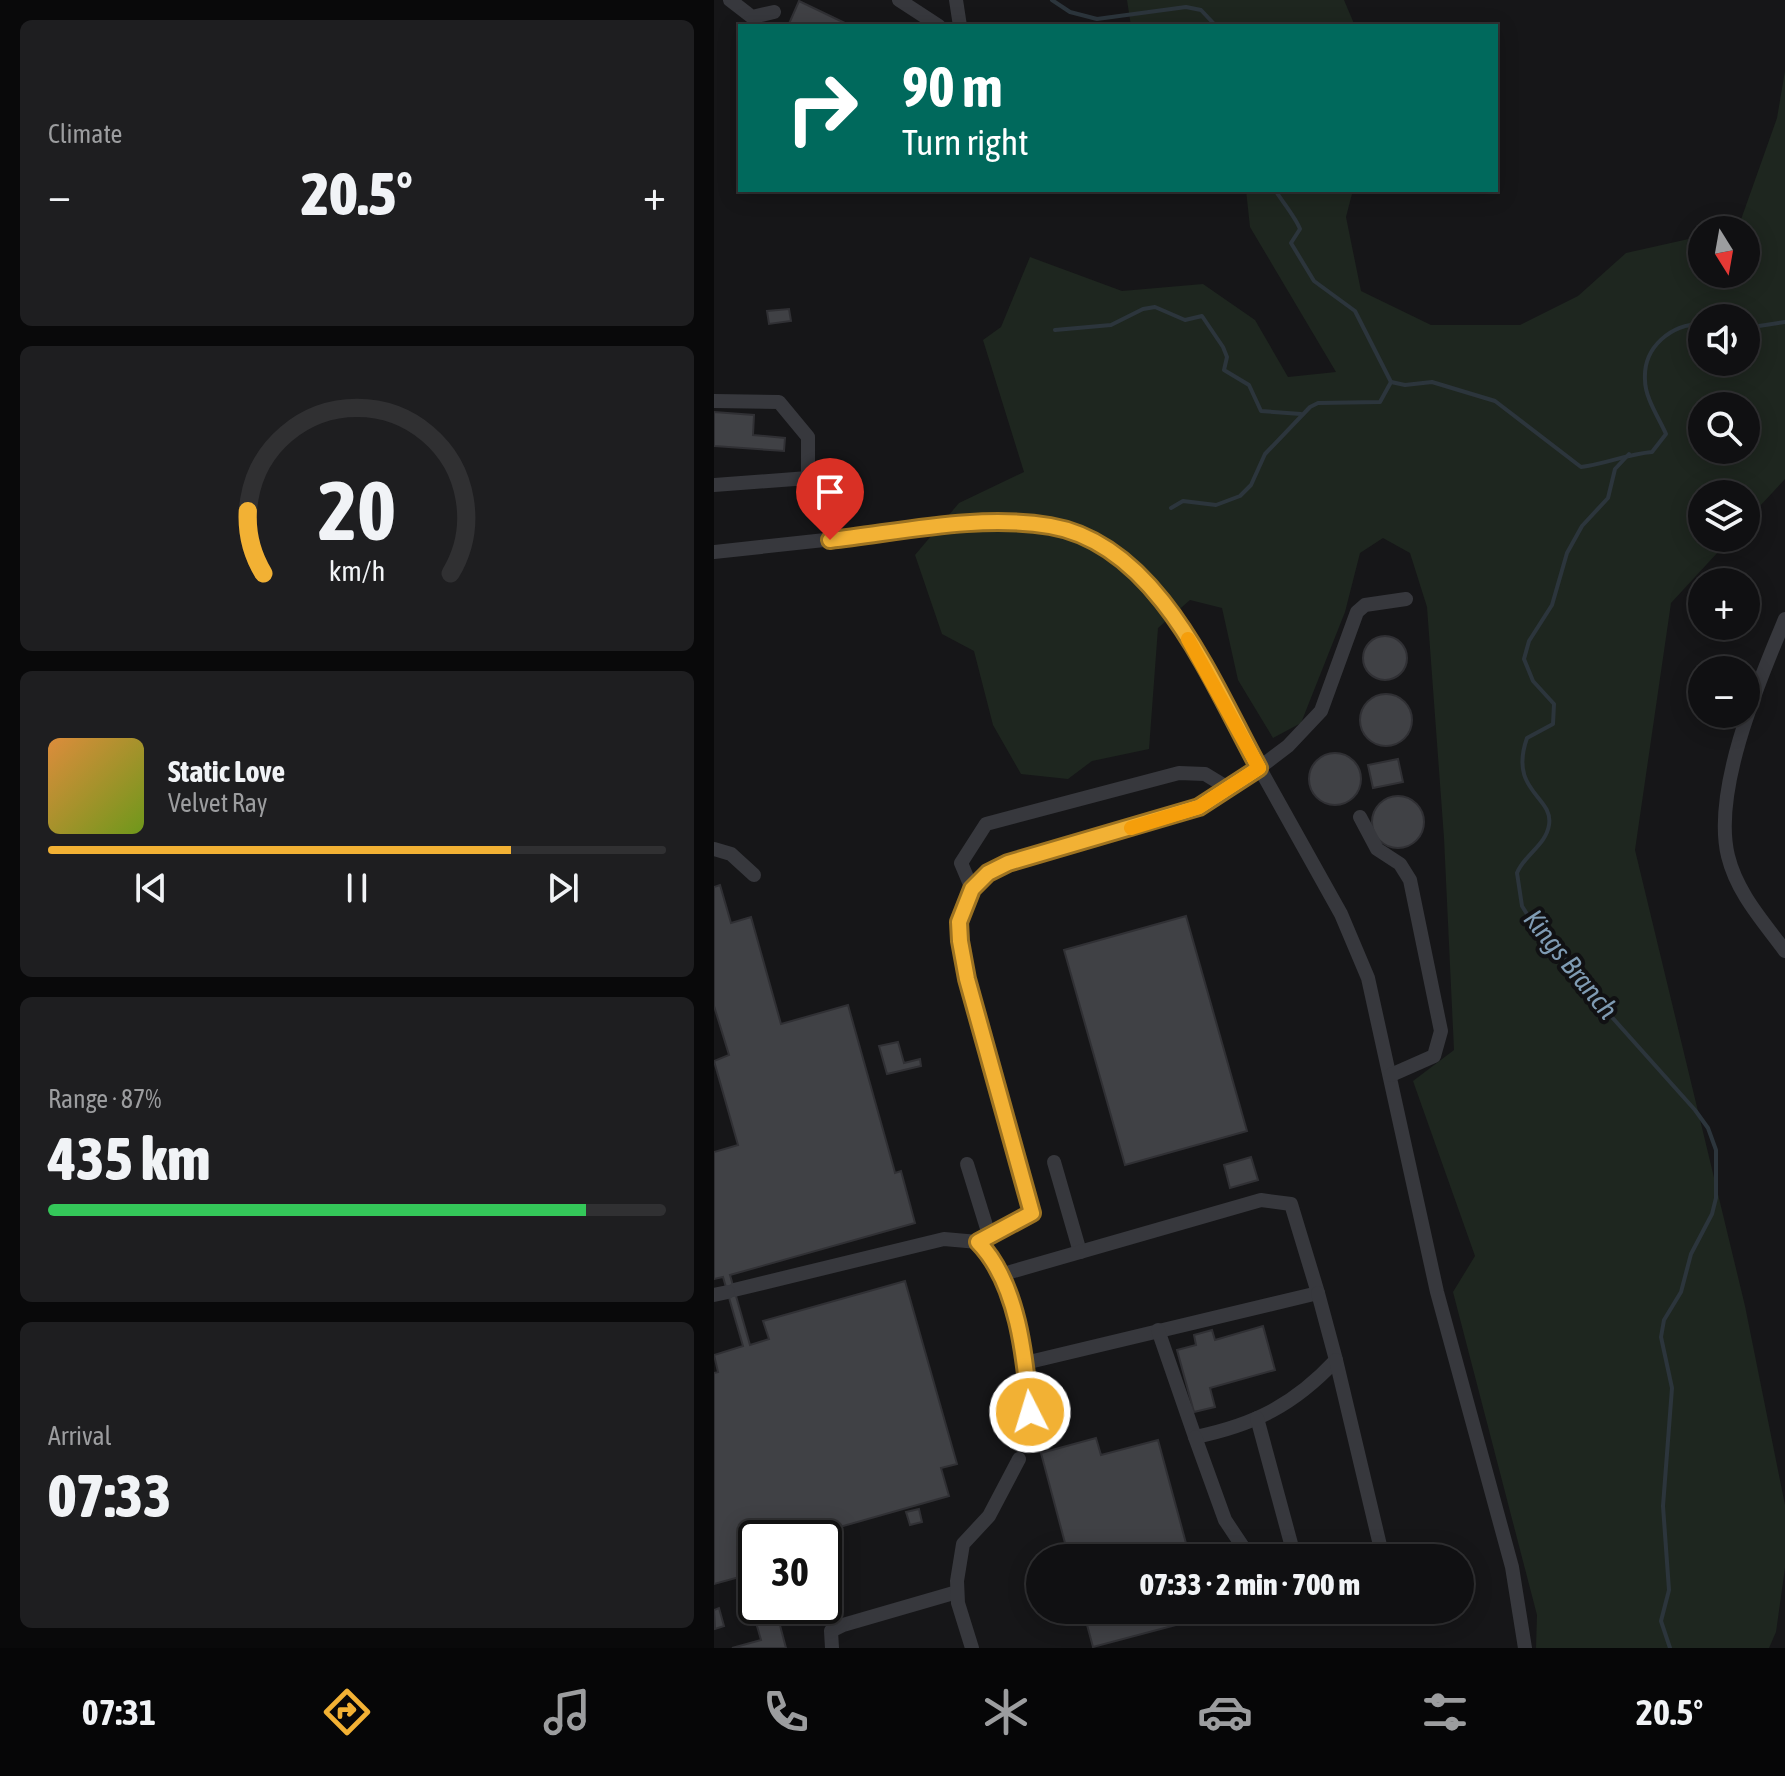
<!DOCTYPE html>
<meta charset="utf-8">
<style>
:root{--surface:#101012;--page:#1e1e20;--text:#f1f3f6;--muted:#9c9d9f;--line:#303032;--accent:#f2b134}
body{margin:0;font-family:"Asap Condensed",sans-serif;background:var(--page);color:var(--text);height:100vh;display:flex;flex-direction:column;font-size:30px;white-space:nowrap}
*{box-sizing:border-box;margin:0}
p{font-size:26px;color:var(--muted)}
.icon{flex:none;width:44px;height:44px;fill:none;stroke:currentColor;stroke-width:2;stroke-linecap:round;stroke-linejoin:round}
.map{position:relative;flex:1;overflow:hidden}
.details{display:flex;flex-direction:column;gap:20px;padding:20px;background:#09090a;width:714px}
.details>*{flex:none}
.banner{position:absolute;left:24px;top:24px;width:760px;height:168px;border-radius:0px;box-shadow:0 4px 20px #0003,0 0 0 2px var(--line);background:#00695c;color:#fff;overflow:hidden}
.needle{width:52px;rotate:169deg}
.controls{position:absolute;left:974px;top:216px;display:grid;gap:16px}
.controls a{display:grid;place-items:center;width:72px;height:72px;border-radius:50%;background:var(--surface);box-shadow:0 4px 20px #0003,0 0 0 2px var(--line);font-size:40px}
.speed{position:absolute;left:24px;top:1520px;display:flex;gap:16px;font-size:40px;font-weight:700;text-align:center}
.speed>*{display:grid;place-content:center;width:104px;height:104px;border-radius:50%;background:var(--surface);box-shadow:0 4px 20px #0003,0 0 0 2px var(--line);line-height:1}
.speed .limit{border:4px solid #111;border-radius:12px;background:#fff;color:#111}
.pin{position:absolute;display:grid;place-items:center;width:68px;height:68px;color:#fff;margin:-82px -34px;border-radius:50% 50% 50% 0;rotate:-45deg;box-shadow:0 0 8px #0007}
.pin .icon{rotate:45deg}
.me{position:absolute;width:88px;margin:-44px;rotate:355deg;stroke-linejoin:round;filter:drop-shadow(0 0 6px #0008)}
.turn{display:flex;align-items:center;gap:28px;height:168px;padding:0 32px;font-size:36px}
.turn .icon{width:104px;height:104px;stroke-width:2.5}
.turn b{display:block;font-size:56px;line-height:68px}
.big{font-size:60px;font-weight:800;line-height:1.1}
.details .widget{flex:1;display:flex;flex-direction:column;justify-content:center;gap:12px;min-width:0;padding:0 28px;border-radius:12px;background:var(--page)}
.details .dial{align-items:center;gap:0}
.dial svg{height:208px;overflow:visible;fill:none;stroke:var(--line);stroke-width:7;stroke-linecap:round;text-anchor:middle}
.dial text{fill:var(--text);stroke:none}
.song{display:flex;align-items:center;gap:24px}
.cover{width:96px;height:96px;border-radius:12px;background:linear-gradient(135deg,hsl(30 70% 55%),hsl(80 70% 35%))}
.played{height:8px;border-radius:4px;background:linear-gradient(90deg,var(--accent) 75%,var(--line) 75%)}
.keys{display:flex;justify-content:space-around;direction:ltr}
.heat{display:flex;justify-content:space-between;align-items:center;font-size:44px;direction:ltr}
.charge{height:12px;border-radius:6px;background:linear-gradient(90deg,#34c759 87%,var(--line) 0)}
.trip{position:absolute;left:312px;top:1544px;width:448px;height:80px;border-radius:40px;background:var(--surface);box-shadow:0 4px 20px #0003,0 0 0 2px var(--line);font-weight:800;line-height:80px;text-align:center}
.tab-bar{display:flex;height:128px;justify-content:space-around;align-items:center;background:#060607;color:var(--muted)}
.tab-bar .icon{width:56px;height:56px}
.tab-bar .active{color:var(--accent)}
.tab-bar b{font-size:36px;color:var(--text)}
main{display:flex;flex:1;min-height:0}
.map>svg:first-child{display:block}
.green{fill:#1e261f;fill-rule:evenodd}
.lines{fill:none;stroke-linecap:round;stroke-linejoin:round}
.stream{stroke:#2c353c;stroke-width:4}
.building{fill:#404145;stroke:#303034;stroke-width:2}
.minor{stroke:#37383d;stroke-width:14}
.route-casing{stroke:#9d7322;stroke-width:20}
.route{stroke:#f2b134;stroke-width:14}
.slow{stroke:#f59e0b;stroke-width:14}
.labels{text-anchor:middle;stroke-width:8;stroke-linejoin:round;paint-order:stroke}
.water-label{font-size:28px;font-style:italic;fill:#7f9bb3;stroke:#111113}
</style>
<main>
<section class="details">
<div class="widget"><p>Climate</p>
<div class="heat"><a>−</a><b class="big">20.5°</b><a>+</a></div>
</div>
<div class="widget dial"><svg viewBox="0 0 100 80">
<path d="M14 69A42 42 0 1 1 86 69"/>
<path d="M14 69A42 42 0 0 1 8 45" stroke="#f2b134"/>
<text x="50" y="56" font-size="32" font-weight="700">20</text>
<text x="50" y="72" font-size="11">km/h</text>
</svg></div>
<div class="widget">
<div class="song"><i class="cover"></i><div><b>Static Love</b><p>Velvet Ray</p></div></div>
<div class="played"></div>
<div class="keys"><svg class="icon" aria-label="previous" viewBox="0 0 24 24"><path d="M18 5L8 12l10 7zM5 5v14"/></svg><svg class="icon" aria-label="pause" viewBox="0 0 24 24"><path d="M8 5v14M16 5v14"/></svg><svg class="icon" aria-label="next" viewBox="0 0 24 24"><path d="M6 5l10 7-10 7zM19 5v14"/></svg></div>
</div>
<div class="widget"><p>Range · 87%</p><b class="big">435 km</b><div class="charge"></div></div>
<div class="widget"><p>Arrival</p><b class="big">07:33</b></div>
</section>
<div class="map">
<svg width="1071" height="1648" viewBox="0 0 1071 1648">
<rect width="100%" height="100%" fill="#161618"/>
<g class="green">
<polygon points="413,0 630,0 641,26 417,26"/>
<path d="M1071,71v408l-39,42v-27h-44v44h29l-60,65 -36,247 110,456 40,199v63l-9,64 -7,16h-233l1,-33 -84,-323 22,-36 -62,-175 41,-31 -10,-212 -17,-231 -17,-54 -27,-15 -23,15 -15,59 -44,111 -28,15 -35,-58 -16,-72 -32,-8 -32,28 -9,121 -57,12 -24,18 -47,-5 -28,-49 -19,-74 -32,-17 -27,-79 44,-52 65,-31 -41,-132 18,-13 29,-70 92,34 81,-7 52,36 33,57 48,-5 -86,-145 -4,-37h107l-7,27 15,74 70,34h89l58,-29 48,-43 76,-17v38h44v-44h-16l8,-2 39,-110zM988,318h44v44h-44zM988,406h44v44h-44z"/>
</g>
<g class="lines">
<g class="stream">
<polyline points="338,0 356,12 383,19 472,7 487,10 502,26"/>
<polyline points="513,26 517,26"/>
<polyline points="1032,328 1071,322"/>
<polyline points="341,330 397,325 429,309 441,307 471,320 488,316 509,347 513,357 510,370 535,385 547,411 587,414"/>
<path d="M677,382l14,3 27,-3 63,19 86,66c25,-3 46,-13 71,-15l14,-18c-7,-16 -21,-36 -21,-54 -2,-33 26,-56 57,-56"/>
<path d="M915,454l-14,15 -7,29 -26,28 -15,27 -15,52 -23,36 -5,18 9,22 21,23 -1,20 -26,14c-19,54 27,58 22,87 -3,20 -25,30 -32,48l5,33 10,16 21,20 40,54 102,114 13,18 8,22v48l-4,16 -21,40 -10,38 -17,28 -3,17 11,51 -9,118 6,84 -8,31 9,27"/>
<path d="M457,508l12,-7 33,4 24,-9 11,-11 14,-31 45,-47 8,-4 62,-1 11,-20 -36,-71 -41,-30 -23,-38 9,-14c-4,-11 -18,-28 -25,-39"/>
</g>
</g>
<g class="building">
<polygon points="85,1 133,24 132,26 74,26"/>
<polygon points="75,309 77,321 55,324 53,311"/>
<polygon points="0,412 40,415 39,435 71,438 70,451 0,446"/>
<circle cx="671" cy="658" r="22"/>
<circle cx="672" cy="720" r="26"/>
<circle cx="621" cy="779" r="26"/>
<polygon points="684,759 689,782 659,788 654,765"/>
<circle cx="684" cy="822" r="26"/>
<polygon points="6,885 17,923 37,917 67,1024 134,1005 180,1169 181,1173 187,1171 201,1223 16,1275 36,1345 55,1339 49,1321 191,1281 243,1464 227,1468 235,1496 87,1538 42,1538 42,1606 93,1606 63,1614 72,1648 18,1648 47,1640 41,1619 32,1622 31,1617 40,1615 29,1576 0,1584 0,1373 4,1372 0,1355 29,1346 9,1277 0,1279 0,1152 24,1145 0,1061 15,1055 0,1006 0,887"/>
<polygon points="472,916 533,1131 411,1165 350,950"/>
<polygon points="184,1042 190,1063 206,1059 207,1066 173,1074 165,1046"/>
<polygon points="537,1157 544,1180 516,1188 510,1165"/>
<polygon points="549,1326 561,1370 496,1388 501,1407 480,1412 463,1350 482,1345 480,1335 498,1330 501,1340"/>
<polygon points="382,1438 387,1455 444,1440 476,1558 355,1558 327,1453"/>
<polygon points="205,1509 208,1522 196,1525 192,1512"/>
<polygon points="5,1608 10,1626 1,1629 0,1610"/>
<polygon points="369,1610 490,1610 492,1617 379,1647"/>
</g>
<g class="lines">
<g class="minor">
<polyline points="16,0 38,17 60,12"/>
<polyline points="185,0 225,26"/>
<polyline points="242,0 246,26"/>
<polyline points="0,401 65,402 94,437 94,478 0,485"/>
<polyline points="0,552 278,522 337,526 381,540 412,561 469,631 627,914 654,978 723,1292 798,1567 811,1648"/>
<path d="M1071,619c-26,62 -73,171 -57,237 9,37 35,65 57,95"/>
<polyline points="646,817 663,849 686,864 696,880 727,1031 720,1056 677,1075"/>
<polyline points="0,849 17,854 40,875"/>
<polyline points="258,889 247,863 272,824 465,773 491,774 514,788"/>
<polyline points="340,1162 366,1252"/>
<polyline points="253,1164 275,1235"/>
<polyline points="264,1242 318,1213 253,979 246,941 245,922 258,889 274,873 294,863 485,807 545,768 574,746 607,711 643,612 651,605 692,599"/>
<polyline points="286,1275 547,1200 577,1204 604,1293 311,1363"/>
<path d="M20,1290l210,-51 34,3c43,45 56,145 48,204"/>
<polyline points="0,1295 14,1292"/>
<path d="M444,1330l37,107c59,-12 99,-32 141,-77l-18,-67"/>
<polyline points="622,1360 669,1558"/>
<polyline points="481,1437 511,1520 533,1553 579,1551 543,1418"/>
<polyline points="579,1551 605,1558"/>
<polyline points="118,1648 117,1631 129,1625 243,1592"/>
<polyline points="258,1648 244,1603 243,1581 249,1544 275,1516 305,1459"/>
</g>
</g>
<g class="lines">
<g class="route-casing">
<path id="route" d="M116,540c71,-8 149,-26 220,-14 108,18 162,156 209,242l-60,39 -191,56 -20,10 -16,16 -13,33 1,19 7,38 65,234 -54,29c40,41 47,115 52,170"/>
</g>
<use href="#route" class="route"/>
<polyline class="slow" points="417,828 485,807 545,768 474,639"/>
</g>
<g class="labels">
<g class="water-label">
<text transform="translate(857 964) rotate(51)" y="10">Kings Branch</text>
</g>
</g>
</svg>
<div class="controls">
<a><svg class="needle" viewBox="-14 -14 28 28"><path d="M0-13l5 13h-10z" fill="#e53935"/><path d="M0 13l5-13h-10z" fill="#9c9d9f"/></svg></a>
<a><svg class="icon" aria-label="sound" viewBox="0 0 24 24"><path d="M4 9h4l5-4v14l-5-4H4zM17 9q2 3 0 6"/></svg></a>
<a><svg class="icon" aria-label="search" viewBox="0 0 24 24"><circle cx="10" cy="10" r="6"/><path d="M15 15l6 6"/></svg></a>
<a><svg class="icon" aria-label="layers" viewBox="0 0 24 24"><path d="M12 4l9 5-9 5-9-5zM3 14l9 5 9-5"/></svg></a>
<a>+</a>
<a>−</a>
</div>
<div class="speed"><div class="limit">30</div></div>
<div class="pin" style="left:116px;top:540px;background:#d93025"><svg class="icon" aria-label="arrive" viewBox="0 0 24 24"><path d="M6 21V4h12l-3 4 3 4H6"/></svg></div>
<svg class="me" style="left:316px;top:1412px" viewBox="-20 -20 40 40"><circle r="17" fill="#f2b134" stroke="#fff" stroke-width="3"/><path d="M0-11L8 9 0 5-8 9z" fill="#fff"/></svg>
<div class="trip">07:33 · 2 min · 700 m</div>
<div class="banner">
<div class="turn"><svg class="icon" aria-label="right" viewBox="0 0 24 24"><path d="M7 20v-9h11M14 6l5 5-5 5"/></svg><div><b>90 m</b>Turn right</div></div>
</div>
</div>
</main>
<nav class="tab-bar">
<b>07:31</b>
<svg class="icon active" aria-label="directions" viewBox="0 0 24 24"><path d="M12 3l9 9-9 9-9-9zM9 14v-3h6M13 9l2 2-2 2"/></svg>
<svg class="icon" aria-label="music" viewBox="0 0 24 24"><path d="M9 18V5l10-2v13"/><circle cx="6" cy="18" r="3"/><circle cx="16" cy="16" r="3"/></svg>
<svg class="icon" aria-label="phone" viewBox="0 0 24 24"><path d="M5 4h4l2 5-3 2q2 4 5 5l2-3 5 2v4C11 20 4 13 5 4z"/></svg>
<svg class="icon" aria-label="climate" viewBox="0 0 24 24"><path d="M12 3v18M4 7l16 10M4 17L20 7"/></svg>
<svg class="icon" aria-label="car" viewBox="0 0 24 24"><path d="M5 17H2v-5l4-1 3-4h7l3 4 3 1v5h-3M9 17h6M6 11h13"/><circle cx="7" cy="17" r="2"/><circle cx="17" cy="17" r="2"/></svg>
<svg class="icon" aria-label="filters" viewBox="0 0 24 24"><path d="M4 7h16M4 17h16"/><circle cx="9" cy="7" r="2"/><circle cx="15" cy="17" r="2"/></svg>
<b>20.5°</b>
</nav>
